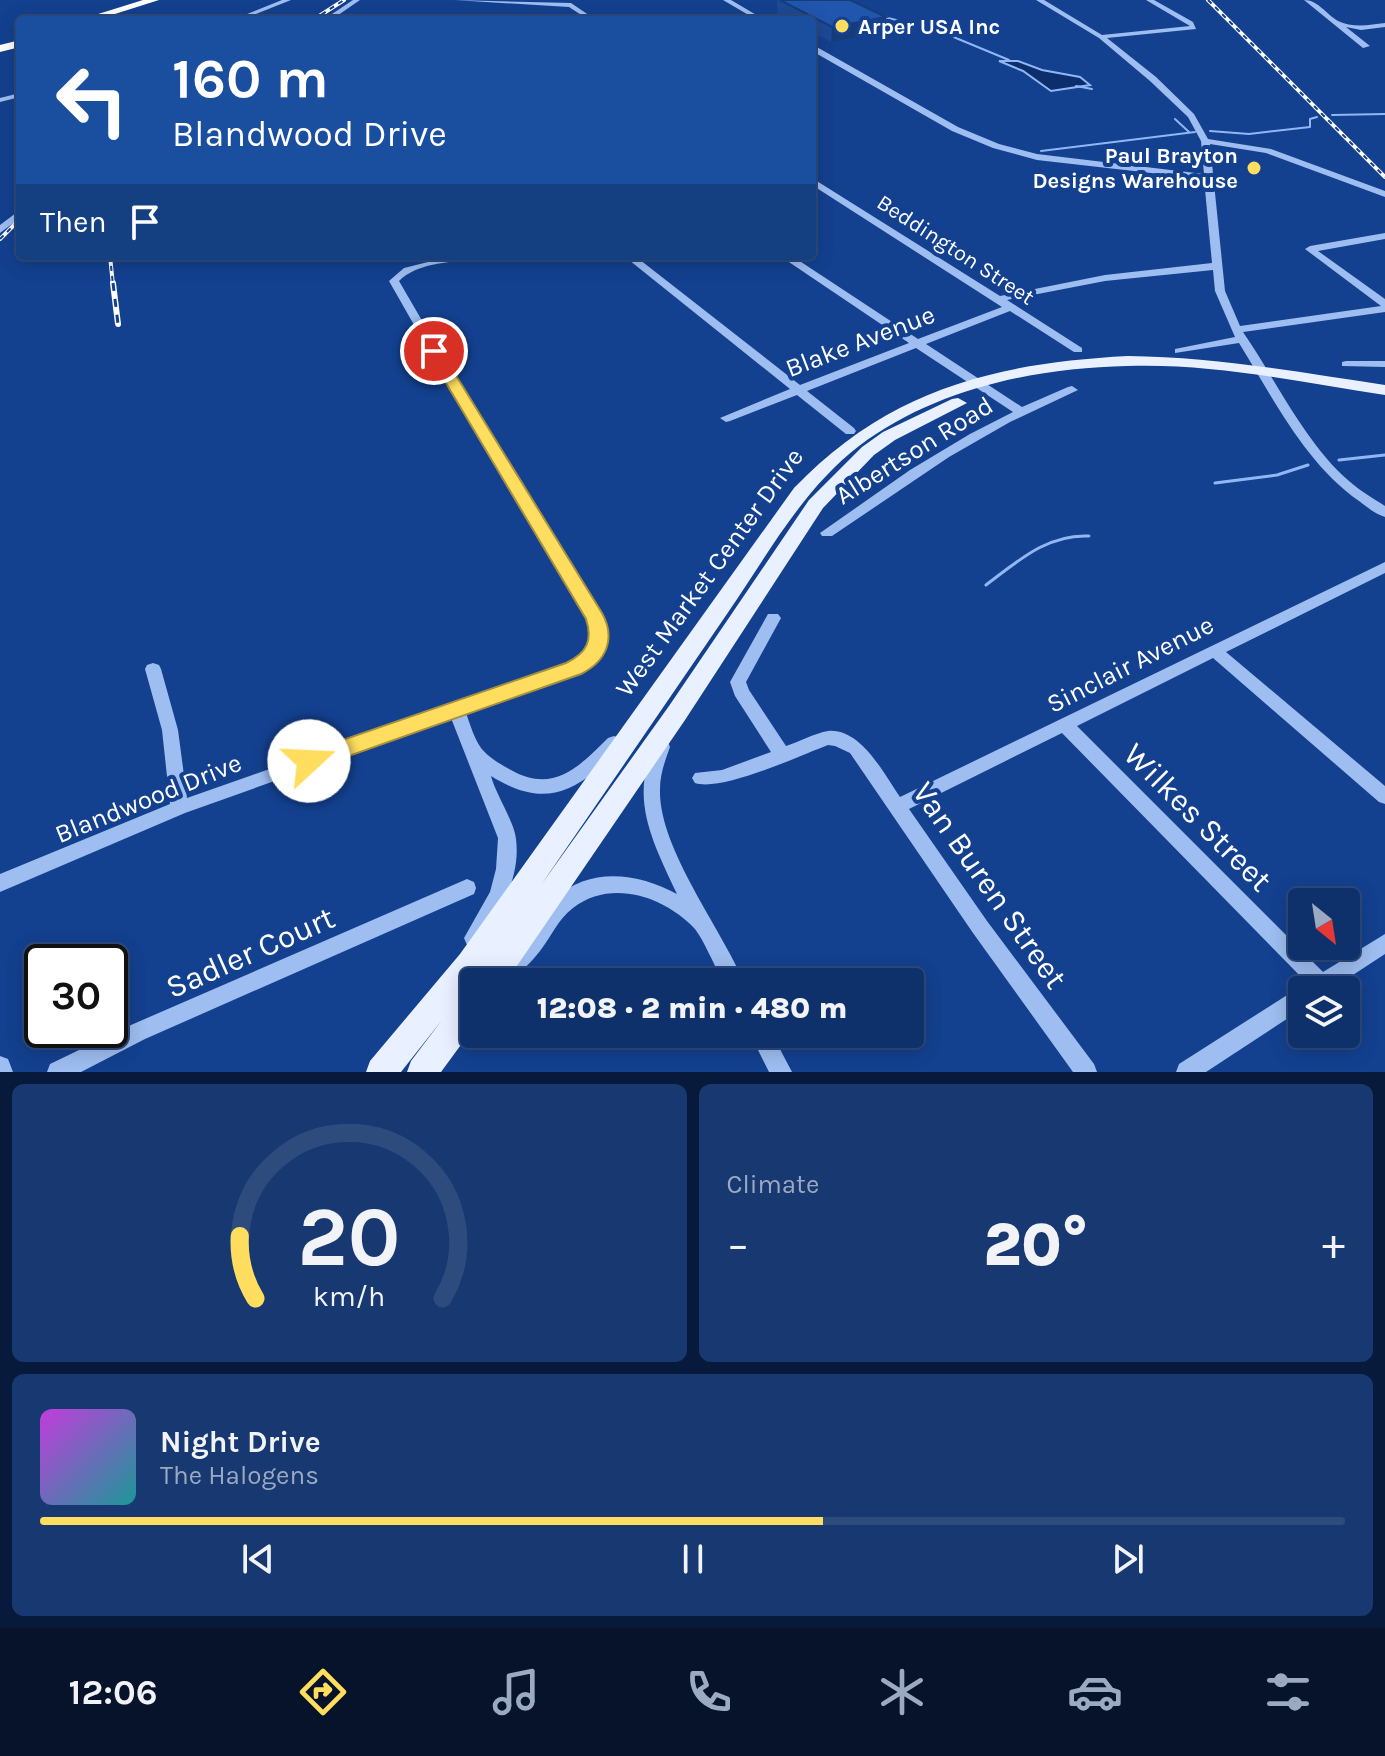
<!DOCTYPE html>
<meta charset="utf-8">
<style>
:root{--surface:#0e306b;--page:#173871;--text:#f1f3f6;--muted:#9ba9c1;--line:#2e4b7e;--accent:#ffdd5f}
body{margin:0;font-family:Karla,sans-serif;background:var(--page);color:var(--text);height:100vh;display:flex;flex-direction:column;font-size:30px;white-space:nowrap}
*{box-sizing:border-box;margin:0}
p{font-size:26px;color:var(--muted)}
.icon{flex:none;width:44px;height:44px;fill:none;stroke:currentColor;stroke-width:2;stroke-linecap:round;stroke-linejoin:round}
.map{position:relative;height:1072px;overflow:hidden}
.drawer{display:flex;flex-direction:column;gap:12px;padding:12px;background:#081a3b;flex:1}
.drawer>*{flex:none}
.guide{position:absolute;left:16px;top:16px;width:800px;height:244px;border-radius:8px;box-shadow:0 4px 20px #0003,0 0 0 2px var(--line);background:#1a4fa0;color:#fff;overflow:hidden}
.needle{width:52px;rotate:150deg}
.fabs{position:absolute;left:1288px;top:888px;display:grid;gap:16px}
.fabs a{display:grid;place-items:center;width:72px;height:72px;border-radius:8px;background:var(--surface);box-shadow:0 4px 20px #0003,0 0 0 2px var(--line);font-size:40px}
.speed{position:absolute;left:24px;top:944px;display:flex;gap:16px;font-size:40px;font-weight:700;text-align:center}
.speed>*{display:grid;place-content:center;width:104px;height:104px;border-radius:50%;background:var(--surface);box-shadow:0 4px 20px #0003,0 0 0 2px var(--line);line-height:1}
.speed .limit{border:4px solid #111;border-radius:12px;background:#fff;color:#111}
.pin{position:absolute;display:grid;place-items:center;width:68px;height:68px;color:#fff;margin:-34px;border:4px solid #fff;border-radius:50%;box-shadow:0 2px 8px #0007}
.me{position:absolute;width:88px;margin:-44px;rotate:70deg;stroke-linejoin:round;filter:drop-shadow(0 0 6px #0008)}
.turn{display:flex;align-items:center;gap:28px;height:168px;padding:0 24px;font-size:36px}
.turn .icon{width:104px;height:104px;stroke-width:2.5}
.turn b{display:block;font-size:56px;line-height:68px}
.then{display:flex;align-items:center;height:76px;padding:0 24px;background:#0003;gap:16px;font-size:30px}
.big{font-size:60px;font-weight:800;line-height:1.1}
.drawer .widget{flex:1;display:flex;flex-direction:column;justify-content:center;gap:12px;min-width:0;padding:0 28px;border-radius:12px;background:var(--page)}
.drawer .dial{align-items:center;gap:0}
.dial svg{height:208px;overflow:visible;fill:none;stroke:var(--line);stroke-width:7;stroke-linecap:round;text-anchor:middle}
.dial text{fill:var(--text);stroke:none}
.song{display:flex;align-items:center;gap:24px}
.cover{width:96px;height:96px;border-radius:12px;background:linear-gradient(135deg,hsl(290 70% 55%),hsl(180 70% 35%))}
.played{height:8px;border-radius:4px;background:linear-gradient(90deg,var(--accent) 60%,var(--line) 60%)}
.keys{display:flex;justify-content:space-around;direction:ltr}
.heat{display:flex;justify-content:space-between;align-items:center;font-size:44px;direction:ltr}
.drawer .tiles{flex:1;display:grid;gap:12px;grid-template-columns:1fr 1fr}
.widget:last-child{grid-column:span 2}
.trip{position:absolute;left:460px;top:968px;width:464px;height:80px;border-radius:8px;background:var(--surface);box-shadow:0 4px 20px #0003,0 0 0 2px var(--line);font-weight:800;line-height:80px;text-align:center}
.tab-bar{display:flex;height:128px;justify-content:space-around;align-items:center;background:#06132b;color:var(--muted)}
.tab-bar .icon{width:56px;height:56px}
.tab-bar .current{color:var(--accent)}
.tab-bar b{font-size:36px;color:var(--text)}
.map>svg:first-child{display:block}
.water{fill:#0c2e6c;stroke:#90b7f4;stroke-width:2}
.lines{fill:none;stroke-linecap:round;stroke-linejoin:round}
.stream-far1{stroke:#90b7f4;stroke-width:2}
.stream{stroke:#90b7f4;stroke-width:3}
.minor{fill:#9ebef1;fill-rule:evenodd}
.major{fill:#e9f0ff;fill-rule:evenodd}
.highway{fill:#fff;fill-rule:evenodd}
.rail-far1-casing{stroke:#fff;stroke-width:4}
.rail-casing{stroke:#fff;stroke-width:6}
.rail-far1{stroke:#13408f;stroke-width:2;stroke-dasharray:5;stroke-linecap:butt}
.rail{stroke:#13408f;stroke-width:3;stroke-dasharray:8;stroke-linecap:butt}
.wall{fill:#1c4a96}
.shaded-wall{fill:#173c7a}
.building{fill:#2156ae;stroke:#173c7a;stroke-width:2}
.route{fill:#ffdd5f;stroke:#a6903e;stroke-width:2}
.poi-dot{fill:#ffdd5f;stroke:#13408f;stroke-width:3}
.labels{text-anchor:middle;stroke-width:8;stroke-linejoin:round;paint-order:stroke}
.far-poi-label{font-size:22px;font-weight:bold;fill:#fff;stroke:#13408f;text-anchor:start}
.far-street-label{font-size:22px;fill:#fff;stroke:#13408f}
.street-label{font-size:26px;fill:#fff;stroke:#13408f}
.near-street-label{font-size:32px;fill:#fff;stroke:#13408f}
</style>
<div class="map">
<svg width="1385" height="1072" viewBox="0 0 1385 1072">
<rect width="100%" height="100%" fill="#13408f"/>
<polygon class="water" points="999,61 1018,61 1042,70 1080,77 1090,85 1051,91 1023,71"/>
<g class="lines">
<g class="stream-far1">
<polyline points="884,17 908,23"/>
<polyline points="939,31 1009,60"/>
<polyline points="1076,86 1092,89"/>
<polyline points="1332,115 1385,114"/>
<polyline points="1175,119 1189,132"/>
<polyline points="1210,131 1249,134 1310,127 1310,119 1317,117"/>
<polyline points="1041,151 1195,132"/>
</g>
<g class="stream">
<polyline points="1339,460 1385,455"/>
<polyline points="1215,483 1277,475 1308,465"/>
<path d="M986,585c32,-24 61,-51 103,-49"/>
</g>
<g class="minor">
<polygon points="282,0 291,0 241,20 232,20"/>
<polygon points="353,0 360,0 331,20 323,20"/>
<polygon points="454,0 571,3 596,20 589,20 569,7"/>
<polygon points="723,0 731,0 765,20 757,20"/>
<path d="M1036,0h8l58,35 88,-9 -44,-26h8l39,22 3,7 -89,9 49,39 38,37 14,25 63,10 114,42v6l-119,-44 -56,-9 15,147 15,35 141,-20 -76,-57 5,-3 75,-13v6l-67,12 67,48v13l-142,20c33,48 62,111 106,149 11,10 24,17 36,25v11c-10,-3 -18,-10 -26,-16 -54,-38 -86,-103 -120,-158l-64,10v-4l60,-12 -20,-46 -2,-21 -108,11 -98,19 75,48v4h-8l-64,-41 -84,33 96,63 46,-20 4,-1 6,4 -68,32 -61,35 -117,79h-10l-2,-3 90,-63 60,-36 43,-22 -97,-64 -109,43 47,37 2,3 -2,3h-8l-49,-39 -67,26 -4,1 -6,-4 70,-29 -166,-133h11l165,129 109,-42 -129,-87h12l126,83 84,-32 -190,-122v-7l188,118 105,-21 107,-12 -8,-84 -167,-19 -44,-12 -41,-17 -140,-80v-5h3l143,81 41,17 38,10 167,20 -3,-33 -13,-24 -38,-36 -51,-43z"/>
<path d="M1304,0c14,0 22,14 34,21 14,7 32,4 47,2v4l-24,3 -15,-3 24,19 -7,2z"/>
<polygon points="20,93 20,97 0,102 0,98"/>
<polygon points="20,210 20,218 0,233 0,225"/>
<path d="M452,256h24l-5,3c-24,4 -54,4 -72,22l104,179 97,154c10,21 6,40 -13,54l-121,45c4,11 8,25 15,35 6,8 20,17 30,22 42,24 68,-3 97,-32l6,-2 6,2 2,5c-6,11 -16,20 -26,28 -37,30 -66,29 -105,5 5,19 23,45 25,63 5,40 -17,73 -35,106l-7,2 -7,-2 -3,-7 26,-46 6,-23 2,-31 -47,-120 -266,95 -185,79v-18l170,-70 -8,-74 -17,-61 2,-4 6,-2 6,2 2,4 17,61 9,68 261,-92 1,-3h9l110,-39 20,-14 3,-15 -3,-17 -97,-158 -102,-179 15,-13z"/>
<polygon points="1346,361 1385,361 1385,367 1342,366 1342,362"/>
<path d="M1385,562v11l-159,79 159,134v18l-6,-2 -166,-144 -136,68 246,246 62,-38v20l-55,36h-28v19l-96,63h-30l3,-8 116,-74 8,-3 3,-5 -244,-249 -153,76 78,112 107,143 3,8h-24l-100,-139 -123,-180 -15,-7 -7,-1c-29,11 -106,47 -133,38l-3,-5 3,-5 27,-3 49,-18 -36,-56 -5,-14 38,-68h10l3,4 -35,64 3,8 37,56c13,-4 29,-13 42,-15 33,-3 56,43 72,66z"/>
<path d="M662,740l6,2 2,5c-5,14 -10,27 -10,42 -2,58 61,139 84,193h-21c-7,-13 -20,-44 -29,-54 -31,-32 -83,-49 -121,-20 -15,11 -22,29 -33,43 -9,12 -20,21 -30,31h-24l3,-7c11,-12 25,-22 36,-35 10,-13 17,-29 29,-41 36,-33 84,-26 123,-5 -24,-52 -49,-96 -21,-152z"/>
<polygon points="467,879 474,882 476,888 474,894 145,1039 81,1072 47,1072 50,1064 131,1025"/>
<polygon points="750,1034 772,1034 792,1072 769,1072"/>
<polygon points="0,1056 8,1059 13,1072 0,1072"/>
</g>
<path class="major" d="M1128,356c87,1 171,16 257,29v10c-85,-13 -171,-32 -258,-29 -93,2 -192,23 -268,80 -56,43 -91,108 -130,165 -63,92 -125,183 -188,274l128,-179 140,-206 53,-53 21,-15 69,-33 6,-1 9,5 -72,37 -21,15 -51,53 -138,212 -179,262h-31l1,-3 -11,13 9,-3v38l-33,45h-34l4,-11 31,-41 -41,52h-35l4,-11 90,-107 334,-466c95,-99 202,-125 334,-132z"/>
<g class="highway">
<polygon points="143,0 159,0 96,20 79,20"/>
<polygon points="20,40 20,47 0,52 0,45"/>
</g>
<g class="rail-far1-casing">
<g id="rail-far1">
<polyline points="1208,0 1385,177"/>
<polyline points="313,20 344,0"/>
<polyline points="0,239 20,219"/>
<polyline points="110,256 113,285"/>
</g>
</g>
<g class="rail-casing">
<polyline id="rail" points="113,283 118,324"/>
</g>
<use href="#rail-far1" class="rail-far1"/>
<use href="#rail" class="rail"/>
</g>
<polygon class="wall" points="777,0 850,0 885,32 831,42 812,32 812,20 790,20 777,13"/>
<polygon class="shaded-wall" points="886,17 885,32 831,42 832,27"/>
<polygon class="building" points="780,0 850,0 886,17 832,27"/>
<path class="route" d="M434,346l7,5 161,262c14,25 5,48 -21,61l-272,96 -7,-3 -4,-6 4,-7 264,-91c21,-10 27,-23 20,-44l-159,-268z"/>
<g class="poi-dot">
<circle cx="842" cy="26" r="8"/>
<circle cx="1254" cy="168" r="8"/>
</g>
<g class="labels">
<g class="far-poi-label">
<text x="858" y="34">Arper USA Inc</text>
<text x="1238" y="163" text-anchor="end">Paul Brayton<tspan x="1238" dy="25">Designs Warehouse</tspan></text>
</g>
<g class="far-street-label">
<text transform="translate(956 249) rotate(33)" y="8">Beddington Street</text>
</g>
<g class="street-label">
<text transform="translate(860 341) rotate(-21)" y="9">Blake Avenue</text>
<text transform="translate(914 450) rotate(-32)" y="9">Albertson Road</text>
<text transform="translate(709 572) rotate(-54)" y="9">West Market Center Drive</text>
<text transform="translate(1130 664) rotate(-27)" y="9">Sinclair Avenue</text>
<text transform="translate(148 798) rotate(-22)" y="9">Blandwood Drive</text>
</g>
<g class="near-street-label">
<text transform="translate(1198 817) rotate(45)" y="11">Wilkes Street</text>
<text transform="translate(990 885) rotate(55)" y="11">Van Buren Street</text>
<text transform="translate(250 952) rotate(-24)" y="11">Sadler Court</text>
</g>
</g>
</svg>
<div class="fabs">
<a><svg class="needle" viewBox="-14 -14 28 28"><path d="M0-13l5 13h-10z" fill="#e53935"/><path d="M0 13l5-13h-10z" fill="#9ba9c1"/></svg></a>
<a><svg class="icon" aria-label="layers" viewBox="0 0 24 24"><path d="M12 4l9 5-9 5-9-5zM3 14l9 5 9-5"/></svg></a>
</div>
<div class="speed"><div class="limit">30</div></div>
<div class="pin" style="left:434px;top:351px;background:#d93025"><svg class="icon" aria-label="arrive" viewBox="0 0 24 24"><path d="M6 21V4h12l-3 4 3 4H6"/></svg></div>
<svg class="me" style="left:309px;top:761px" viewBox="-20 -20 40 40"><circle r="19" fill="#fff"/><path d="M0-13L10 11 0 6-10 11z" fill="#ffdd5f"/></svg>
<div class="trip">12:08 · 2 min · 480 m</div>
<div class="guide">
<div class="turn"><svg class="icon" aria-label="left" viewBox="0 0 24 24"><path d="M17 20v-9H6M10 6l-5 5 5 5"/></svg><div><b>160 m</b>Blandwood Drive</div></div>
<div class="then">Then<svg class="icon" aria-label="arrive" viewBox="0 0 24 24"><path d="M6 21V4h12l-3 4 3 4H6"/></svg></div>
</div>
</div>
<section class="drawer">
<div class="tiles">
<div class="widget dial"><svg viewBox="0 0 100 80">
<path d="M14 69A42 42 0 1 1 86 69"/>
<path d="M14 69A42 42 0 0 1 8 45" stroke="#ffdd5f"/>
<text x="50" y="56" font-size="32" font-weight="700">20</text>
<text x="50" y="72" font-size="11">km/h</text>
</svg></div>
<div class="widget"><p>Climate</p>
<div class="heat"><a>−</a><b class="big">20°</b><a>+</a></div>
</div>
<div class="widget">
<div class="song"><i class="cover"></i><div><b>Night Drive</b><p>The Halogens</p></div></div>
<div class="played"></div>
<div class="keys"><svg class="icon" aria-label="previous" viewBox="0 0 24 24"><path d="M18 5L8 12l10 7zM5 5v14"/></svg><svg class="icon" aria-label="pause" viewBox="0 0 24 24"><path d="M8 5v14M16 5v14"/></svg><svg class="icon" aria-label="next" viewBox="0 0 24 24"><path d="M6 5l10 7-10 7zM19 5v14"/></svg></div>
</div>
</div>
</section>
<nav class="tab-bar">
<b>12:06</b>
<svg class="icon current" aria-label="directions" viewBox="0 0 24 24"><path d="M12 3l9 9-9 9-9-9zM9 14v-3h6M13 9l2 2-2 2"/></svg>
<svg class="icon" aria-label="music" viewBox="0 0 24 24"><path d="M9 18V5l10-2v13"/><circle cx="6" cy="18" r="3"/><circle cx="16" cy="16" r="3"/></svg>
<svg class="icon" aria-label="phone" viewBox="0 0 24 24"><path d="M5 4h4l2 5-3 2q2 4 5 5l2-3 5 2v4C11 20 4 13 5 4z"/></svg>
<svg class="icon" aria-label="climate" viewBox="0 0 24 24"><path d="M12 3v18M4 7l16 10M4 17L20 7"/></svg>
<svg class="icon" aria-label="car" viewBox="0 0 24 24"><path d="M5 17H2v-5l4-1 3-4h7l3 4 3 1v5h-3M9 17h6M6 11h13"/><circle cx="7" cy="17" r="2"/><circle cx="17" cy="17" r="2"/></svg>
<svg class="icon" aria-label="filters" viewBox="0 0 24 24"><path d="M4 7h16M4 17h16"/><circle cx="9" cy="7" r="2"/><circle cx="15" cy="17" r="2"/></svg>
</nav>
